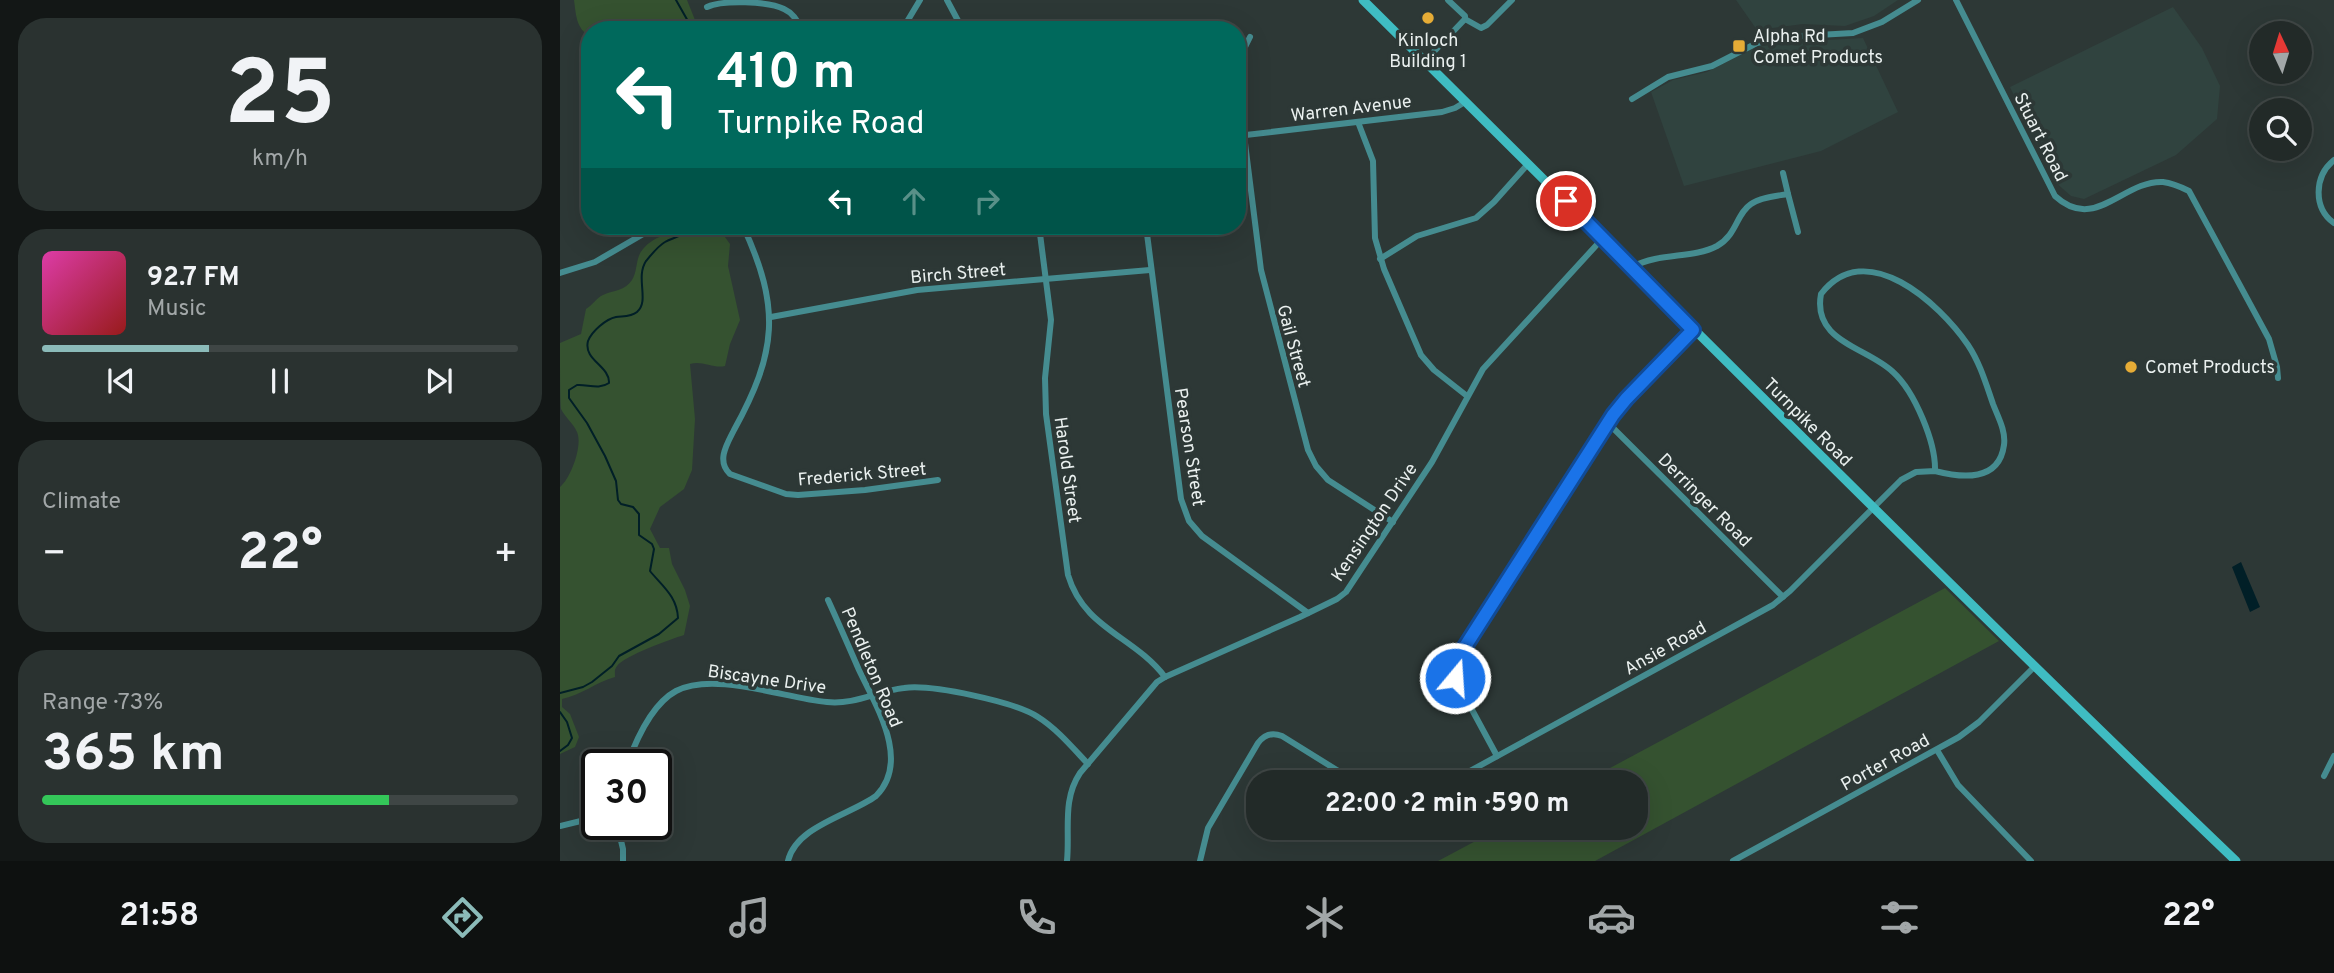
<!DOCTYPE html>
<meta charset="utf-8">
<style>
:root{--surface:#222a28;--page:#2a3230;--text:#f1f3f6;--muted:#a2a7a8;--line:#3f4645;--accent:#8bbbb9}
body{margin:0;font-family:Overpass,sans-serif;background:var(--page);color:var(--text);height:100vh;display:flex;flex-direction:column;font-size:26px;white-space:nowrap}
*{box-sizing:border-box;margin:0}
p{font-size:23px;color:var(--muted)}
.icon{flex:none;width:38px;height:38px;fill:none;stroke:currentColor;stroke-width:2;stroke-linecap:round;stroke-linejoin:round}
.map{position:relative;flex:1;overflow:hidden}
.details{display:flex;flex-direction:column;gap:18px;padding:18px;background:#131716;width:560px}
.details>*{flex:none}
.guide{position:absolute;left:21px;top:21px;width:665px;height:214px;border-radius:28px;box-shadow:0 7px 28px #0002,0 0 0 2px var(--line);background:#00695c;color:#fff;overflow:hidden}
.needle{width:46px;rotate:356deg}
.tools{position:absolute;left:1689px;top:21px;display:grid;gap:14px}
.tools a{display:grid;place-items:center;width:63px;height:63px;border-radius:50%;background:var(--surface);box-shadow:0 7px 28px #0002,0 0 0 2px var(--line);font-size:35px}
.speed{position:absolute;left:21px;top:749px;display:flex;gap:14px;font-size:35px;font-weight:700;text-align:center}
.speed>*{display:grid;place-content:center;width:91px;height:91px;border-radius:50%;background:var(--surface);box-shadow:0 7px 28px #0002,0 0 0 2px var(--line);line-height:1}
.speed .limit{border:4px solid #111;border-radius:10px;background:#fff;color:#111}
.pin{position:absolute;display:grid;place-items:center;width:60px;height:60px;color:#fff;margin:-30px;border:4px solid #fff;border-radius:50%;box-shadow:0 2px 7px #0007}
.me{position:absolute;width:77px;margin:-38px;rotate:18deg;stroke-linejoin:round;filter:drop-shadow(0 0 5px #0008)}
.turn{display:flex;align-items:center;gap:24px;height:147px;padding:0 21px;font-size:32px}
.turn .icon{width:91px;height:91px;stroke-width:2.5}
.turn b{display:block;font-size:49px;line-height:60px}
.lanes{display:flex;align-items:center;height:66px;padding:0 21px;background:#0003;justify-content:center;gap:35px;direction:ltr}
.lanes .off{opacity:.35}
.big{font-size:52px;font-weight:700;line-height:1.1}
.details .widget{flex:1;display:flex;flex-direction:column;justify-content:center;gap:10px;min-width:0;padding:0 24px;border-radius:28px;background:var(--page)}
.details .dial{align-items:center;gap:0}
.dial b{font-size:91px;line-height:1}
.song{display:flex;align-items:center;gap:21px}
.cover{width:84px;height:84px;border-radius:10px;background:linear-gradient(135deg,hsl(320 70% 55%),hsl(0 70% 35%))}
.played{height:7px;border-radius:4px;background:linear-gradient(90deg,var(--accent) 35%,var(--line) 35%)}
.keys{display:flex;justify-content:space-around;direction:ltr}
.heat{display:flex;justify-content:space-between;align-items:center;font-size:38px;direction:ltr}
.charge{height:10px;border-radius:5px;background:linear-gradient(90deg,#34c759 73%,var(--line) 0)}
.trip{position:absolute;left:686px;top:770px;width:402px;height:70px;border-radius:28px;background:var(--surface);box-shadow:0 7px 28px #0002,0 0 0 2px var(--line);font-weight:700;line-height:70px;text-align:center}
.tabs{display:flex;height:112px;justify-content:space-around;align-items:center;background:#0e1110;color:var(--muted)}
.tabs .icon{width:49px;height:49px}
.tabs .on{color:var(--accent)}
.tabs b{font-size:32px;color:var(--text)}
main{display:flex;flex:1;min-height:0}
.map>svg:first-child{display:block}
.built{fill:#30433f}
.green{fill:#355230}
.water{fill:#011f27}
.lines{fill:none;stroke-linecap:round;stroke-linejoin:round}
.stream{stroke:#011f27;stroke-width:2}
.minor{stroke:#458c90;stroke-width:6}
.secondary{stroke:#3fbcc2;stroke-width:9}
.route-casing{stroke:#114b97;stroke-width:18}
.route{stroke:#1a73e8;stroke-width:12}
.poi-dot{fill:#e6ac36;stroke:#2d3836;stroke-width:2.5}
.labels{text-anchor:middle;stroke-width:7;stroke-linejoin:round;paint-order:stroke}
.poi-label{font-size:18px;fill:#eaf0ef;stroke:#2d3836;text-anchor:start}
.street-label{font-size:18px;fill:#eaf0ef;stroke:#2d3836}
</style>
<main>
<section class="details">
<div class="widget dial"><b>25</b><p>km/h</p></div>
<div class="widget">
<div class="song"><i class="cover"></i><div><b>92.7 FM</b><p>Music</p></div></div>
<div class="played"></div>
<div class="keys"><svg class="icon" aria-label="previous" viewBox="0 0 24 24"><path d="M18 5L8 12l10 7zM5 5v14"/></svg><svg class="icon" aria-label="pause" viewBox="0 0 24 24"><path d="M8 5v14M16 5v14"/></svg><svg class="icon" aria-label="next" viewBox="0 0 24 24"><path d="M6 5l10 7-10 7zM19 5v14"/></svg></div>
</div>
<div class="widget"><p>Climate</p>
<div class="heat"><a>−</a><b class="big">22°</b><a>+</a></div>
</div>
<div class="widget"><p>Range · 73%</p><b class="big">365 km</b><div class="charge"></div></div>
</section>
<div class="map">
<svg width="1774" height="861" viewBox="0 0 1774 861">
<rect width="100%" height="100%" fill="#2d3836"/>
<g class="built">
<polygon points="1176,0 1338,0 1314,16 1285,26 1243,24 1197,30"/>
<polygon points="1613,7 1642,48 1660,86 1657,119 1616,155 1524,199 1511,196 1494,181 1450,87"/>
<polygon points="1303,38 1338,112 1261,151 1124,186 1091,92 1113,80 1147,72 1194,48 1215,43"/>
</g>
<g class="green">
<path d="M14,0h113l12,30h-109v6c-14,-7 -14,-22 -16,-36z"/>
<path d="M120,226h19l8,9 9,2 6,-4 8,11 -2,22 12,54 -10,24 -5,22c-11,3 -23,-6 -35,-2l5,55 -3,51 -8,19 -24,18 -10,22 10,19h9l3,16 13,26 5,16 -6,29c-13,4 -60,21 -67,31 -3,4 -2,6 -2,11 -19,5 -33,18 -53,22v8l8,7 9,23 -4,10 -15,7v-267c11,-9 23,-42 17,-55 -4,-9 -12,-15 -16,-23 -1,-8 -1,-53 -1,-66l21,-9 5,-25c7,-4 10,-11 17,-14 11,-5 22,-4 29,-15 6,-9 3,-22 11,-31 13,-15 27,-13 37,-23z"/>
<polygon points="1385,588 1439,641 1035,861 878,861 940,828 1076,828 1076,782 1024,782"/>
</g>
<polygon class="water" points="1681,562 1700,607 1690,612 1672,567"/>
<g class="lines">
<g class="stream">
<polyline points="116,0 133,30"/>
<path d="M0,693l23,-6 9,-5 20,-16 7,-10 40,-22 19,-16c-1,-22 -16,-32 -28,-47l4,-22 -2,-5 -13,-9v-21l-6,-7 -12,-3 -3,-4 -2,-19 -11,-25 -18,-33 -18,-25v-8l8,-5c10,-1 22,5 32,-2 1,-17 -26,-23 -21,-42 4,-10 18,-22 28,-24 7,-1 15,0 21,-5 13,-11 -2,-34 9,-51 5,-6 12,-15 19,-19 6,-4 13,-4 19,-9l3,-7"/>
<polyline points="0,712 7,722 12,738 8,745 0,751"/>
</g>
<g class="minor">
<polyline points="387,0 403,30"/>
<polyline points="888,0 905,16 905,19 921,28 927,25 952,0"/>
<path d="M1396,0l99,196c40,37 68,-16 108,-14 9,1 18,5 26,9l80,148 8,28 1,11"/>
<path d="M147,7c15,-7 61,-6 77,2 9,4 14,12 18,21"/>
<polyline points="342,30 360,0"/>
<polyline points="690,37 680,57 679,67 684,135 701,270 748,450 756,466 768,480 833,522"/>
<polyline points="865,61 905,19"/>
<polyline points="1072,99 1108,77 1152,66 1197,43 1223,37 1293,33 1322,22 1358,0"/>
<polyline points="798,122 813,161 815,238 824,269 861,355 874,370 907,396"/>
<polyline points="677,136 882,112 895,108 905,102"/>
<path d="M1774,160c-20,16 -21,48 0,63"/>
<polyline points="1223,173 1228,194"/>
<path d="M183,226c38,82 34,126 -9,204 -7,14 -18,31 -4,44l56,20 12,1 67,-5 73,-10"/>
<path d="M479,226l12,94 -6,58 1,36 22,161c16,54 66,61 97,102"/>
<polyline points="586,226 621,499 629,521 642,536 748,613"/>
<polyline points="820,259 857,236 916,218 934,202 968,164"/>
<path d="M1072,267c29,-15 60,-8 85,-21 20,-11 19,-32 34,-42 10,-7 26,-8 37,-10l10,38"/>
<polyline points="0,273 35,262 97,226"/>
<polyline points="211,317 357,290 590,270"/>
<polyline points="1048,423 1223,597"/>
<polyline points="1377,750 1398,785 1471,861"/>
<polyline points="937,756 897,682 895,670 898,658 1053,415 1066,399 1133,330"/>
<path d="M67,765c9,-25 25,-61 49,-74 38,-20 108,7 151,11 28,3 50,-11 77,-14 27,-4 112,14 134,29 19,12 34,30 50,47"/>
<polyline points="1764,776 1774,756"/>
<path d="M890,782l323,-177 17,-14 111,-111 15,-8 19,-1c1,-28 -20,-79 -42,-99 -26,-25 -81,-30 -72,-78 45,-58 118,9 147,51 12,18 18,39 25,59 5,13 13,27 11,41 -5,37 -42,33 -69,26"/>
<polyline points="57,824 63,849 63,861"/>
<polyline points="0,826 37,817"/>
<path d="M228,861c8,-35 62,-46 88,-65 35,-35 0,-90 -17,-126 -10,-23 -20,-46 -31,-70"/>
<path d="M507,861c3,-31 -5,-61 13,-88l77,-91 8,-5 135,-60 37,-18 9,-7 86,-130 51,-93 120,-131"/>
<path d="M640,861l8,-33 50,-85c6,-8 14,-11 24,-7l74,46"/>
<polyline points="1173,861 1399,737 1419,722 1475,666"/>
</g>
<path class="secondary" d="M803,0c290,287 577,578 873,861"/>
</g>
<g class="lines">
<g class="route-casing">
<polyline id="route" points="895,678 895,668 899,656 1053,415 1066,399 1133,330 1006,201"/>
</g>
<use href="#route" class="route"/>
</g>
<g class="poi-dot">
<circle cx="868" cy="18" r="7"/>
<rect x="1172" y="39" width="14" height="14" rx="3.5"/>
<circle cx="1571" cy="367" r="7"/>
</g>
<g class="labels">
<g class="poi-label">
<text x="1193" y="42">Alpha Rd<tspan x="1193" dy="21">Comet Products</tspan></text>
<text x="868" y="46" text-anchor="middle">Kinloch<tspan x="868" dy="21">Building 1</tspan></text>
<text x="1585" y="373">Comet Products</text>
</g>
<g class="street-label">
<text transform="translate(791 108) rotate(-7)" y="6">Warren Avenue</text>
<text transform="translate(1481 137) rotate(63)" y="6">Stuart Road</text>
<text transform="translate(398 273) rotate(-5)" y="6">Birch Street</text>
<text transform="translate(734 346) rotate(75)" y="6">Gail Street</text>
<text transform="translate(1248 422) rotate(45)" y="6">Turnpike Road</text>
<text transform="translate(630 447) rotate(81)" y="6">Pearson Street</text>
<text transform="translate(508 470) rotate(82)" y="6">Harold Street</text>
<text transform="translate(302 474) rotate(-5)" y="6">Frederick Street</text>
<text transform="translate(1145 500) rotate(45)" y="6">Derringer Road</text>
<text transform="translate(814 522) rotate(-56)" y="6">Kensington Drive</text>
<text transform="translate(1105 648) rotate(-29)" y="6">Ansie Road</text>
<text transform="translate(312 667) rotate(67)" y="6">Pendleton Road</text>
<text transform="translate(207 679) rotate(8)" y="6">Biscayne Drive</text>
<text transform="translate(1325 762) rotate(-29)" y="6">Porter Road</text>
</g>
</g>
</svg>
<div class="tools">
<a><svg class="needle" viewBox="-14 -14 28 28"><path d="M0-13l5 13h-10z" fill="#e53935"/><path d="M0 13l5-13h-10z" fill="#a2a7a8"/></svg></a>
<a><svg class="icon" aria-label="search" viewBox="0 0 24 24"><circle cx="10" cy="10" r="6"/><path d="M15 15l6 6"/></svg></a>
</div>
<div class="speed"><div class="limit">30</div></div>
<div class="pin" style="left:1006px;top:201px;background:#d93025"><svg class="icon" aria-label="arrive" viewBox="0 0 24 24"><path d="M6 21V4h12l-3 4 3 4H6"/></svg></div>
<svg class="me" style="left:895px;top:678px" viewBox="-20 -20 40 40"><circle r="17" fill="#1a73e8" stroke="#fff" stroke-width="3"/><path d="M0-11L8 9 0 5-8 9z" fill="#fff"/></svg>
<div class="trip">22:00 · 2 min · 590 m</div>
<div class="guide">
<div class="turn"><svg class="icon" aria-label="left" viewBox="0 0 24 24"><path d="M17 20v-9H6M10 6l-5 5 5 5"/></svg><div><b>410 m</b>Turnpike Road</div></div>
<div class="lanes"><svg class="icon" aria-label="left" viewBox="0 0 24 24"><path d="M17 20v-9H6M10 6l-5 5 5 5"/></svg><svg class="icon off" aria-label="ahead" viewBox="0 0 24 24"><path d="M12 20V5M6 11l6-6 6 6"/></svg><svg class="icon off" aria-label="right" viewBox="0 0 24 24"><path d="M7 20v-9h11M14 6l5 5-5 5"/></svg></div>
</div>
</div>
</main>
<nav class="tabs">
<b>21:58</b>
<svg class="icon on" aria-label="directions" viewBox="0 0 24 24"><path d="M12 3l9 9-9 9-9-9zM9 14v-3h6M13 9l2 2-2 2"/></svg>
<svg class="icon" aria-label="music" viewBox="0 0 24 24"><path d="M9 18V5l10-2v13"/><circle cx="6" cy="18" r="3"/><circle cx="16" cy="16" r="3"/></svg>
<svg class="icon" aria-label="phone" viewBox="0 0 24 24"><path d="M5 4h4l2 5-3 2q2 4 5 5l2-3 5 2v4C11 20 4 13 5 4z"/></svg>
<svg class="icon" aria-label="climate" viewBox="0 0 24 24"><path d="M12 3v18M4 7l16 10M4 17L20 7"/></svg>
<svg class="icon" aria-label="car" viewBox="0 0 24 24"><path d="M5 17H2v-5l4-1 3-4h7l3 4 3 1v5h-3M9 17h6M6 11h13"/><circle cx="7" cy="17" r="2"/><circle cx="17" cy="17" r="2"/></svg>
<svg class="icon" aria-label="filters" viewBox="0 0 24 24"><path d="M4 7h16M4 17h16"/><circle cx="9" cy="7" r="2"/><circle cx="15" cy="17" r="2"/></svg>
<b>22°</b>
</nav>
